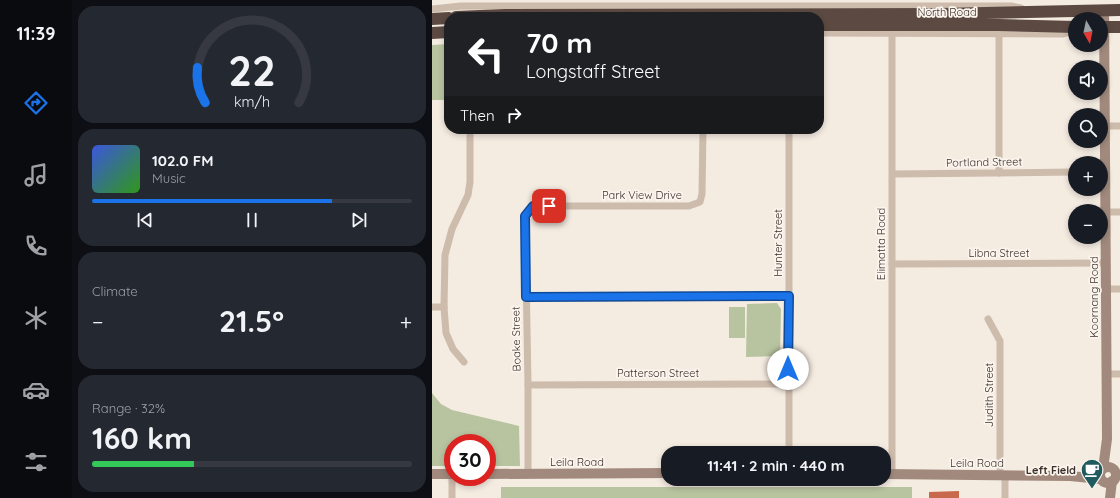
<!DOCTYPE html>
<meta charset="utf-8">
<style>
:root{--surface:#171b24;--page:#242831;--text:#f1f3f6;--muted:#9ea1a6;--line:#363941;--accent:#1a73e8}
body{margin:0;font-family:Quicksand,sans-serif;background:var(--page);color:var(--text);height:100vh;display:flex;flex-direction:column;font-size:15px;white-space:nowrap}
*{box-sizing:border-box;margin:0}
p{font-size:13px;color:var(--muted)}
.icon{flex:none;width:22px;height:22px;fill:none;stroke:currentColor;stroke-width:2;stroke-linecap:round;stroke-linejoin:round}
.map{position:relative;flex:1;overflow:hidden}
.details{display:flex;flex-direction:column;gap:6px;padding:6px;background:#0d0f14;width:360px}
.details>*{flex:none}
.hud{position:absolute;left:12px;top:12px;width:380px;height:122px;border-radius:16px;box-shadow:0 2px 6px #0003;background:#202124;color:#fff;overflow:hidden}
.needle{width:26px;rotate:171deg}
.tools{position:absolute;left:636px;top:12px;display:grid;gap:8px}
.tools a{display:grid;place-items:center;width:40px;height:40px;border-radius:50%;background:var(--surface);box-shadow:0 2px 6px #0003;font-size:20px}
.speed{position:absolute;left:12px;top:434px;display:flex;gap:8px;font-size:20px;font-weight:700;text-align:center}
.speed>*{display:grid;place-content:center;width:52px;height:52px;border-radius:50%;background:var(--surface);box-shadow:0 2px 6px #0003;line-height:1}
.speed .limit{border:6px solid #d22;background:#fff;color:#111}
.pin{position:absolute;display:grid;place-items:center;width:34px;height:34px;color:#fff;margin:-17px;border-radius:8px;box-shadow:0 2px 6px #0006}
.me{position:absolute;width:44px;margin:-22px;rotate:0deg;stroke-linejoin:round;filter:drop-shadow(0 0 3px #0008)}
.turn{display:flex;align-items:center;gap:14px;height:84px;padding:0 16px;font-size:18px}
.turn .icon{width:52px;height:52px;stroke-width:2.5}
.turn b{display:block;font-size:28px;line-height:34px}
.then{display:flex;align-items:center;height:38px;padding:0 16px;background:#0003;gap:8px;font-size:15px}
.big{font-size:30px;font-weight:800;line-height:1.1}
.details .tile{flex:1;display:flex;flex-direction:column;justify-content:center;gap:6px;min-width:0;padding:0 14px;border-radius:16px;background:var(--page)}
.details .dial{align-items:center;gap:0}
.dial svg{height:104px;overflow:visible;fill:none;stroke:var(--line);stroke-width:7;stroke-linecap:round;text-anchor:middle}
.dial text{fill:var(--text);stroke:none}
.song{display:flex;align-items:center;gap:12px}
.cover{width:48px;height:48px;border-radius:6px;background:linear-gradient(135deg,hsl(230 70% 55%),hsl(110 70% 35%))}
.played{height:4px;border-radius:2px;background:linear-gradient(90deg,var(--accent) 75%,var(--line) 75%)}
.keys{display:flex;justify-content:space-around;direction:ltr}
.heat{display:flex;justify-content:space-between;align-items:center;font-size:22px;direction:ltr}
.charge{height:6px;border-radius:3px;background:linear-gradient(90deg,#34c759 32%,var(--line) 0)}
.trip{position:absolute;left:229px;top:446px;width:230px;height:40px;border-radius:16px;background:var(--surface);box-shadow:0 2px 6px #0003;font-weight:800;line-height:40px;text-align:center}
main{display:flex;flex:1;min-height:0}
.dock{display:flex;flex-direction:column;width:72px;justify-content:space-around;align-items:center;background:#090b0e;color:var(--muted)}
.dock .icon{width:28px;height:28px}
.dock .current{color:var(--accent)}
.dock b{font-size:18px;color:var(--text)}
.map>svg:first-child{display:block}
.green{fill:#b8c4a0}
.building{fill:#c8694b}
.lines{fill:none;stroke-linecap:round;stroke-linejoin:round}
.street{stroke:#cdbbac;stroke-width:7}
.secondary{stroke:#a18a7d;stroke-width:10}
.highway{stroke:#5c4a42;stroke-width:12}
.route-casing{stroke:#114b97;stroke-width:10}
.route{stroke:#1a73e8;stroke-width:7}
.labels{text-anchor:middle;stroke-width:3.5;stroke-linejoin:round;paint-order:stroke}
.street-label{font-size:11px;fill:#3b302b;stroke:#fbf5ee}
.poi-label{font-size:11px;font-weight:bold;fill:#3b302b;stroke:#fbf5ee;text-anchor:end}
</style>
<main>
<nav class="dock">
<b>11:39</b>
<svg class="icon current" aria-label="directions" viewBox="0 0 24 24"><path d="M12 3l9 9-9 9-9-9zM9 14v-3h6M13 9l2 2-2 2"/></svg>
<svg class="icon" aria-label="music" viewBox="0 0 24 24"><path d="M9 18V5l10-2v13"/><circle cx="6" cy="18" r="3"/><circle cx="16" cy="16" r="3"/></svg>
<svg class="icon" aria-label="phone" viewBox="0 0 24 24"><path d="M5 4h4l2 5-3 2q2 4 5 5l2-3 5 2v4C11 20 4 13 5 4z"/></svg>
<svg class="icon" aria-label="climate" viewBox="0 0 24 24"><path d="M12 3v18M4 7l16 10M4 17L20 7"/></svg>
<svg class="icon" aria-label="car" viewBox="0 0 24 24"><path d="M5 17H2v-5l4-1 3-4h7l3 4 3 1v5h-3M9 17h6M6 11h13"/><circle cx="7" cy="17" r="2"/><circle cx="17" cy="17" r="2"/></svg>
<svg class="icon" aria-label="filters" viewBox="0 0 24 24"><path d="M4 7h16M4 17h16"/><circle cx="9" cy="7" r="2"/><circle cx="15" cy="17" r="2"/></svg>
</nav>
<section class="details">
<div class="tile dial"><svg viewBox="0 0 100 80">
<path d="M14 69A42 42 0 1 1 86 69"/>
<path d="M14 69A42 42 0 0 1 8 42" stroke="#1a73e8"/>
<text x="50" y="56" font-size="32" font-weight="700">22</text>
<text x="50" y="72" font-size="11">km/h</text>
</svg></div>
<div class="tile">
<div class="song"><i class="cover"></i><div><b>102.0 FM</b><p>Music</p></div></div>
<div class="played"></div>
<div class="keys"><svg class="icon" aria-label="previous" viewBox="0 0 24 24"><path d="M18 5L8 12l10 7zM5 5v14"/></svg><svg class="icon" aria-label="pause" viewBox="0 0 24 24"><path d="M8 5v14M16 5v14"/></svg><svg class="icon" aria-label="next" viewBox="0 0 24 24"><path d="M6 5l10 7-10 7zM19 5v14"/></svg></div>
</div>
<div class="tile"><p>Climate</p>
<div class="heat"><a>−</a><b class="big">21.5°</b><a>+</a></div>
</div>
<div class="tile"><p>Range · 32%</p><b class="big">160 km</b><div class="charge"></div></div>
</section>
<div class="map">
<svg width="688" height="498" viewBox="0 0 688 498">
<rect width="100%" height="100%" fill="#f4ebe1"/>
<g class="green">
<polygon points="17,44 17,72 14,72 14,100 0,100 0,45"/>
<polygon points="345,303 349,309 348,356 314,357 315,304"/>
<rect x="297" y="307" width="16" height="31"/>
<polygon points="0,393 9,404 20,410 87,426 88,466 55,466 55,443 21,443 21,466 0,466"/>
<rect x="69" y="487" width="411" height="11"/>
</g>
<polygon class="building" points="527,491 527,498 497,498 497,492"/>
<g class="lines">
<g class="street">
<polyline points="0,9 29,6 579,6 589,8"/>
<polyline points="567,29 567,173"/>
<polyline points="387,33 631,34 640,31 643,28"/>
<polyline points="673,126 688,126"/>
<polyline points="357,129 357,453"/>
<polyline points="461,174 643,172"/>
<polyline points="674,212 688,212"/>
<polyline points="460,264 674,263"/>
<polyline points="674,289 688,289"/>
<polyline points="94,297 357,296"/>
<polyline points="0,307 12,307"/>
<polyline points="556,319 568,341 568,475"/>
<polyline points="32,362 21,349 14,333 12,307 13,255 20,229 36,195 38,182 38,129"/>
<polyline points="674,374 688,374"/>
<polyline points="96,385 356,384"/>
<polyline points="20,474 20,498"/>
<polyline points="96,474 96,385 93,216 101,206 257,206 268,202 270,194 271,129"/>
<polyline points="460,474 460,22"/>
<polyline points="573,475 573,498"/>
</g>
<g class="secondary">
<circle cx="676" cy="475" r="8"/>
<polyline points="671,469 675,439 672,10"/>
<polyline points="0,474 21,474"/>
<polyline points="55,474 236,473"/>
<polyline points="452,474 638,476 669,479"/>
<polyline points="678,498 680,481"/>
</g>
<g class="highway">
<polyline points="24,17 73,15 509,14 688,10"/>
<polyline points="0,19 17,18"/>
<polyline points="387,25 567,25 643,27"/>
<polyline points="669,27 688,27"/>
<polyline points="0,33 17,32"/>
</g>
</g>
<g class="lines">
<g class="route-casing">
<polyline id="route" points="117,206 101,206 93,216 94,297 357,296 356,369"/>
</g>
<use href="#route" class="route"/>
</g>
<defs>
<g id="cafe-pin" transform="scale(1.15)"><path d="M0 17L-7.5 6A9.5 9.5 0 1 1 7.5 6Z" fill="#1f5a5e" stroke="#fbf5ee"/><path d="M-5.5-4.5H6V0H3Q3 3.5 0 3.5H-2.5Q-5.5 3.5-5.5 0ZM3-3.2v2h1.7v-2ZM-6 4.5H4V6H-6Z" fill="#fff"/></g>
</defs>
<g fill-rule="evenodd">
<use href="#cafe-pin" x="660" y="470"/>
</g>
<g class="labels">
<g class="street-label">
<text x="515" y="16">North Road</text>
<text transform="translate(552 162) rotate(-1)" y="4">Portland Street</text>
<text x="210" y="199">Park View Drive</text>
<text transform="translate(346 243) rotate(-90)" y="4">Hunter Street</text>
<text transform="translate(449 244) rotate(-90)" y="4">Elimatta Road</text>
<text x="567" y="257">Libna Street</text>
<text transform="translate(662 297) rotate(-90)" y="4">Koornang Road</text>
<text transform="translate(84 339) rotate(-91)" y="4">Boake Street</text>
<text x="226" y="377">Patterson Street</text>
<text transform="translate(557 395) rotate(-90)" y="4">Judith Street</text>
<text x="145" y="466">Leila Road</text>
<text x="545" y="467">Leila Road</text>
</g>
<g class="poi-label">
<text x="644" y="474">Left Field</text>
</g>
</g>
</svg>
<div class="tools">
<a><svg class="needle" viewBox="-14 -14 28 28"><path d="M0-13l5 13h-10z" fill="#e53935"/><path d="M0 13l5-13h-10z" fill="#9ea1a6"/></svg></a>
<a><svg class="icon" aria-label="sound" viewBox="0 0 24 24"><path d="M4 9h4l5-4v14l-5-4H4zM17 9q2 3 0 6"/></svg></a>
<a><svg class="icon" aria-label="search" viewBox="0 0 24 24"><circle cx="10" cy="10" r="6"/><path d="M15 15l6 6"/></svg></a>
<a>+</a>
<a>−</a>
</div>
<div class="speed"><div class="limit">30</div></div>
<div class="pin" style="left:117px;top:206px;background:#d93025"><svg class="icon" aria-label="arrive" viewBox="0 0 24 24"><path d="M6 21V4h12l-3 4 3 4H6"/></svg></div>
<svg class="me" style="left:356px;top:369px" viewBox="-20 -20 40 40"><circle r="19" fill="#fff"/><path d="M0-13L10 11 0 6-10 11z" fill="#1a73e8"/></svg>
<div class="trip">11:41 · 2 min · 440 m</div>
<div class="hud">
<div class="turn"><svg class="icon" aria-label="left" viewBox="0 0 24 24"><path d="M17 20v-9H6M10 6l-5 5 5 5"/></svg><div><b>70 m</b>Longstaff Street</div></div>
<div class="then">Then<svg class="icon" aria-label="right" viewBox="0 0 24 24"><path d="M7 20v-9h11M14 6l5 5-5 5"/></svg></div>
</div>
</div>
</main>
